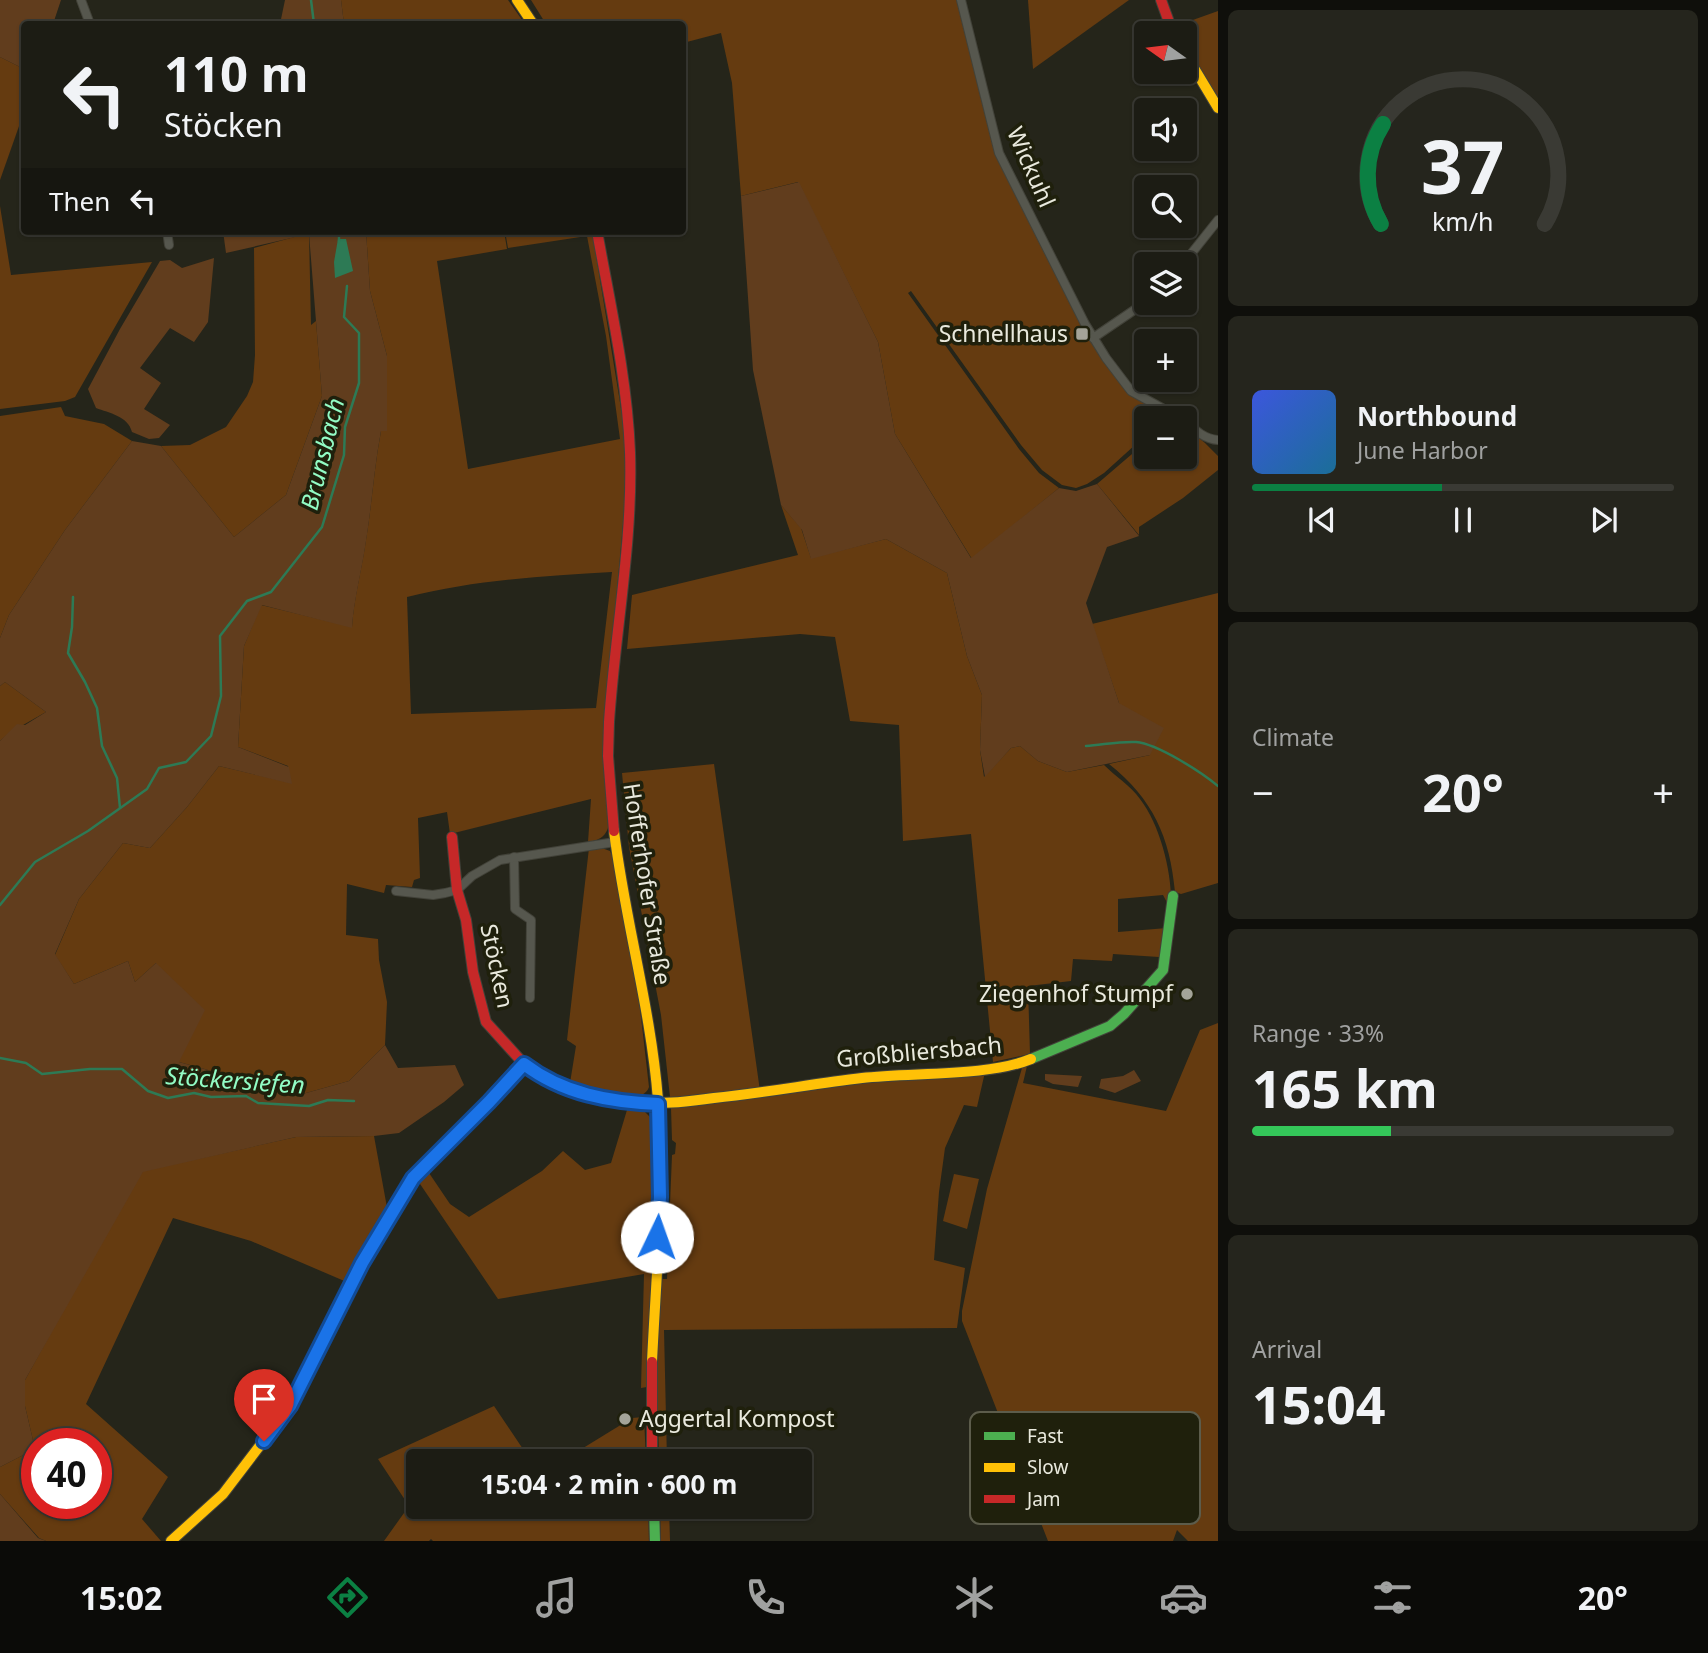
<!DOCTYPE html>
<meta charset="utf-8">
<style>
:root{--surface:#1c1c14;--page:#25251d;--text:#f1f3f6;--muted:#a0a1a0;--line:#3a3a34;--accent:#0b8043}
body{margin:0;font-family:"Noto Sans",sans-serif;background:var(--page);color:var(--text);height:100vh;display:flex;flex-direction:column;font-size:26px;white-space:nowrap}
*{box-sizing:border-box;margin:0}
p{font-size:23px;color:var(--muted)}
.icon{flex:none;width:38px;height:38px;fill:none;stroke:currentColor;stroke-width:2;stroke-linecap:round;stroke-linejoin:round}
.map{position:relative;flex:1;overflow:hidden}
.drawer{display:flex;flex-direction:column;gap:10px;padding:10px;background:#0f0f0b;width:490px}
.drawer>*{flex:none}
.top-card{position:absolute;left:21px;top:21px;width:665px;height:214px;border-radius:7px;box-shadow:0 2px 5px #0004,0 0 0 2px var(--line);background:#1c1c14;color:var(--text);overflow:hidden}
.needle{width:46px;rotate:284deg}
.tools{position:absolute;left:1134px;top:21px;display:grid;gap:14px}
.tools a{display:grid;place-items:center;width:63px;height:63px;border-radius:7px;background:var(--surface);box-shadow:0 2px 5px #0004,0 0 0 2px var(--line);font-size:35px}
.speed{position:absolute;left:21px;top:1428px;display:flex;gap:14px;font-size:35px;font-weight:700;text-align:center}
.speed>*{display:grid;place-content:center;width:91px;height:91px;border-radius:50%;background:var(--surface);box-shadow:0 2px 5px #0004,0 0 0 2px var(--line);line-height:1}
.speed .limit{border:10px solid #d22;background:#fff;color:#111}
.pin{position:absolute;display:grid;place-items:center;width:60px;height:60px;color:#fff;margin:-72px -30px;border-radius:50% 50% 50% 0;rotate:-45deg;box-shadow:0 0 7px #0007}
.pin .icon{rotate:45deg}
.me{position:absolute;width:77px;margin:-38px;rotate:3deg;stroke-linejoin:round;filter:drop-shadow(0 0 5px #0008)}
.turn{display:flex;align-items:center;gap:24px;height:147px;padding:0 28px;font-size:32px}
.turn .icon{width:91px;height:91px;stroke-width:2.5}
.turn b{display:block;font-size:49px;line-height:60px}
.then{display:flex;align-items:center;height:66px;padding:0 28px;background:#0003;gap:14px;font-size:26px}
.big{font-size:52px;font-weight:700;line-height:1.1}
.drawer .card{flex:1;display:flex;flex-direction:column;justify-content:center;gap:10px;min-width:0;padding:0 24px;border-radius:10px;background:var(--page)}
.drawer .dial{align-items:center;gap:0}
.dial svg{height:182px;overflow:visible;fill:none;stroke:var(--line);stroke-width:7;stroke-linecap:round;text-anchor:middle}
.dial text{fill:var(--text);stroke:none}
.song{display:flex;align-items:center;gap:21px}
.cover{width:84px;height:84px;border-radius:10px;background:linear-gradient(135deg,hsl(230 70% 55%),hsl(200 70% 35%))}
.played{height:7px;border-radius:4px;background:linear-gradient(90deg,var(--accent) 45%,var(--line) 45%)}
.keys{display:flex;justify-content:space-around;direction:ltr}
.heat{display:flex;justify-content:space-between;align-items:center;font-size:38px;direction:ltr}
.charge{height:10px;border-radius:5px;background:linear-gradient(90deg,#34c759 33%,var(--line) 0)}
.trip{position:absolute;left:406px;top:1449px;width:406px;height:70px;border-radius:7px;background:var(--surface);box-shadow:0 2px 5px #0004,0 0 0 2px var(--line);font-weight:700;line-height:70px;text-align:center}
.dock{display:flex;height:112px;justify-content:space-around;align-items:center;background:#0b0b08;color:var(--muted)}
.dock .icon{width:49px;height:49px}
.dock .active{color:var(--accent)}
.dock b{font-size:32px;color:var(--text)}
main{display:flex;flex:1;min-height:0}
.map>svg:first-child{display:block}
.green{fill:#653b10;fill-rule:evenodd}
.forest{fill:#613d1d}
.water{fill:#2d7a55}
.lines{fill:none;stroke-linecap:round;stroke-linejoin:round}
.stream{stroke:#2d7a55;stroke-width:2.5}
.street-casing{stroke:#424239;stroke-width:10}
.fast-casing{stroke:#424239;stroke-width:12}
.slow-casing{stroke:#424239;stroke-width:12}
.jam-casing{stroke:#424239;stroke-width:12}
.street{stroke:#56574e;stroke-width:8}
.fast{stroke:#4caf50;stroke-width:10}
.slow{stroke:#ffc107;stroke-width:10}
.jam{stroke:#c62828;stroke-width:10}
.route-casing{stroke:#114b97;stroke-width:18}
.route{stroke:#1a73e8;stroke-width:12}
.poi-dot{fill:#a4a499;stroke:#1f200c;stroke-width:2.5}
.labels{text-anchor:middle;stroke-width:7;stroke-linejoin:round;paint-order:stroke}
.street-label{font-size:23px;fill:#e9e9dd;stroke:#1f200c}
.poi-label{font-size:23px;fill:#e9e9dd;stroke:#1f200c;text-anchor:end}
.water-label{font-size:24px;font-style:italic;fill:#92fcc5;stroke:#1f200c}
.key{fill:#1f200c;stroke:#5c5c4b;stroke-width:2}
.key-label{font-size:19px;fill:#e9e9dd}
</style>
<main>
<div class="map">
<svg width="1218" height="1541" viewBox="0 0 1218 1541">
<rect width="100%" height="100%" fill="#25251a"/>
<g class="green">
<polygon points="341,0 508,0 525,24 344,24"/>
<polygon points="531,0 958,0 996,156 1089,337 1129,393 1164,416 1162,418 1146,418 1146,435 1104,473 1087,484 1076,488 1062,485 1042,470 1021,445 911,291 908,293 1019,449 1039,473 1059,488 972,559 895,434 878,342 798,182 741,196 732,83 721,33 683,43 682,24 546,24"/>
<polygon points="1028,0 1129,0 1033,69"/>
<polygon points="1218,11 1218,99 1185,42 1185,33 1180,33 1176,26"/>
<polygon points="0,57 24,69 24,112 0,180"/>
<polygon points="0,206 11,275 152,262 75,397 65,401 0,409"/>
<path d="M366,231h138l3,18 -70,12 31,208 152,-30 -14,-103 -19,-100 -79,12 -3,-17h87l34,208 -1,64 -19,206 2,119c-4,10 -9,12 -20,14l3,-43 -141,35 -3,-22 -29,6 2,60 -6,2 -2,7 -26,-2 -2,8 -37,-9 -1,51 32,4 1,21 8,42 -2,43 -36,36 -50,14 -120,-33 -23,-99 -21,19 -7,-21 -54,23 -19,-29 24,-56 44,-56 27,5 37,-41 32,-41 72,17 -3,-17 -50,-19 6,-101 17,-41 91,22c2,-30 10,-58 14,-87 6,-36 8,-73 15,-109l6,-1v-74l-17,-65zM612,572l-16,136 -185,6 -4,-117c67,-17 137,-21 205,-25z"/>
<polygon points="309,233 311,325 316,321 322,396 286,495 234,537 161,446 190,445 226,427 247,396 253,382 255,355 254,248"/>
<polygon points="61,407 65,416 104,424 132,441 65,530 9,615 0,638 0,416"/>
<polygon points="1185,427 1205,443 1218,456 1218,470 1183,498 1139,527 1139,535 1097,484 1146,442 1146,457 1185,457"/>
<path d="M781,505l20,23 10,30 75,-19 61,34 20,83 15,39 -2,55 4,27 27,-29 9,-2 18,15 29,11 37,-7c11,11 27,21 36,34 21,27 33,77 31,111l-8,-15 -45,4v33l49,-4 -4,26 -4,3 -46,-3 -1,7 -39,-2 -2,22 -43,5 2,68 -37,8 -22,-228 -68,7 -4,-116 -49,-4 -15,-84 -35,-3 -173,15 5,-54 166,-40z"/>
<path d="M1218,593v290l-37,11 -6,-2c-5,-55 -22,-93 -66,-128l41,-9 -31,-52 -27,-79z"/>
<polygon points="5,682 46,712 9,733 0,741 0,686"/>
<polygon points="714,764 760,1091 683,1099 670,1097 661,1015 629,847 622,773"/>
<path d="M599,847l11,4 3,6 24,125 12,105c-8,23 -61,1 -79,-4l6,-37 -9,-6 22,-192z"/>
<polygon points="1218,1023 1218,1541 1188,1541 1177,1530 1173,1541 1048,1541 962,1321 962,1311 987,1189 1022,1068 1027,1066 1023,1083 1166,1111 1200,1030"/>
<polygon points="985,1072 977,1107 964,1105 945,1148 939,1192 934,1260 965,1268 957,1328 664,1330 667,1461 659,1461 657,1369 660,1279 667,1279 672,1155 675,1154 676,1143 672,1140 671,1108 912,1076"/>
<polygon points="627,1110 644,1111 651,1118 652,1272 647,1387 641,1388 644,1274 498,1299 416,1178 427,1170 450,1204 469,1217 542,1171 563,1151 585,1170 611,1163"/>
<path d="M374,1136l14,77 -39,70 -98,-42 -78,-23 -87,186 82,73 -26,42 19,22h-115l-7,-3 -39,-44v-27l35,-18 -10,-43v-26l71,-129 -96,-78 137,7 6,-9 153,-34zM37,1444h59v59h-59z"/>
<polygon points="954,1174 979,1179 967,1229 943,1221"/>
<polygon points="494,1406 531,1461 418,1461 418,1507 648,1507 649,1541 433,1541 431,1539 429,1541 384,1541 409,1506 378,1459"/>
<polygon points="644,1417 646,1461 562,1461 632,1418"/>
<polygon points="660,1507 669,1507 670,1541 661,1541"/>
</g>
<g class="forest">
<polygon points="0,0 61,0 53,24 24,24 24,69 0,57"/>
<polygon points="285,0 341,0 344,24 280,24"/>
<polygon points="799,182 878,342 895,434 971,558 1059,488 1076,491 1097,484 1139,536 1107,547 1086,603 1119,703 1164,728 1150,755 1067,772 1038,761 1020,746 1011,748 985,777 980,750 982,695 967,656 947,573 886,539 811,559 802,530 781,505 753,370 741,196"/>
<path d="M223,231h143l4,60 17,65v75h-6c-7,37 -9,73 -15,110 -4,29 -12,57 -14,87l-90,-23 -18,41 -6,101 51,20 3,17 -73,-18 -32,41 -37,41 -27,-5 -44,56 -24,55 19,30 54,-23 7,21 21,-19 49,47 -26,52 120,33 50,-14 36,-36 13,23 57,-3 9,20 -20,17 -45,31 -25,3 -78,1 -153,35 -118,208v26l10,43 -35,18v-726l17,-17 8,1 21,-13 -41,-30 -5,4v-48l9,-23 56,-85 67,-89 29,5 73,91 52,-42 36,-99 -13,-162 -83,19z"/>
<path d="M214,258l-6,64 -14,20 -24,-14 -30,40 21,15 -17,26 26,16 -11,13 -10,1 -17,-7c-4,-16 -23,-19 -36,-24l-8,-19 32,-60 40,-68 10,-1 12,8z"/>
<polygon points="1134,1070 1141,1081 1115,1093 1099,1088 1101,1079 1123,1076"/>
<polygon points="1045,1074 1082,1076 1078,1087 1053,1084 1045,1080"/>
<polygon points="0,1494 38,1538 46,1541 0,1541"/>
</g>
<polygon class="water" points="338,239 346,239 353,271 335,278 334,262"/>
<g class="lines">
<g class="stream">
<polyline points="311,0 314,24"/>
<polyline points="339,231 339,242"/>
<polyline points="73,597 72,627 68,653 85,682 97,708 102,746 117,778 120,808"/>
<path d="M1086,746c16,-1 34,-5 50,-4 22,2 65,30 82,44"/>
<polyline points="0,905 35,862 88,831 147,789 159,768 186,762 211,736 221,696 220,636 247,601 271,592 322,527 344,455 345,427 359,383 359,333 344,317 347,286"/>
<polyline points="0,1058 26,1063 42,1074 90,1069 122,1069 148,1091 168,1098 194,1093 211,1097 246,1096 258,1103 309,1106 328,1100 354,1101"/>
</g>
<g class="street-casing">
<g id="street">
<polyline points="81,0 90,24"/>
<polyline points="961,0 999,153 1085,324 1106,358 1131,391 1180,418"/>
<polyline points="167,231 169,245"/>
<polyline points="1183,264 1218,220"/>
<polyline points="1093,338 1146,302"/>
<path d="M1185,421c10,9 19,18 33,19"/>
<polyline points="514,857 515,909 531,920 530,998"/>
<polyline points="396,891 433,895 445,893 457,890 472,876 500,860 615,842"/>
</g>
</g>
<g class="fast-casing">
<g id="fast">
<polyline points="1031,1059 1110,1026 1124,1014 1163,970 1173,896"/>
<polyline points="654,1507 655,1541"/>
</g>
</g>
<g class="slow-casing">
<g id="slow">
<polyline points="517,0 533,24"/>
<polyline points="1185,53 1218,108"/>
<path d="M614,831c11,90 37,178 44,269 7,87 -2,175 -6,262"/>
<path d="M640,1102c24,3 49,-1 74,-4 49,-5 98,-14 148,-20 49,-6 125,-1 169,-19"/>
<polyline points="171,1541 223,1494 290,1406 362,1263 413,1178 442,1149"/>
</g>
</g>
<g class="jam-casing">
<g id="jam">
<polyline points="1161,0 1173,33"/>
<path d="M597,231c13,73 30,146 33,221 3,90 -15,180 -21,270l-1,34 6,75"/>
<polyline points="452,837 457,890 466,920 473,972 486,1022 524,1064 563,1087 600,1098 640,1102"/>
<polyline points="442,1149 524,1064"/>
<polyline points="652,1461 652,1362"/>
</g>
</g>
<use href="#street" class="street"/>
<use href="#fast" class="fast"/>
<use href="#slow" class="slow"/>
<use href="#jam" class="jam"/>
</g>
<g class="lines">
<g class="route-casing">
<path id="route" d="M264,1441l26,-35 72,-143 51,-85 76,-76 35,-38c39,30 86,38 134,40l2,93 -3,40"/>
</g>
<use href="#route" class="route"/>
</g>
<g class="poi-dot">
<rect x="1075" y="327" width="14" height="14" rx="3.5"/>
<circle cx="1187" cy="994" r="7"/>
<circle cx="625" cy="1419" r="7"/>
</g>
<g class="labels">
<g class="street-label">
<text transform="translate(1031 167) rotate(66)" y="8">Wickuhl</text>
<text transform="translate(647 884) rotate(81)" y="8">Hofferhofer Straße</text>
<text transform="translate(497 966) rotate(78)" y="8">Stöcken</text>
<text transform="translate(919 1052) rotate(-5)" y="8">Großbliersbach</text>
</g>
<g class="poi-label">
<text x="1068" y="342">Schnellhaus</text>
<text x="1173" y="1002">Ziegenhof Stumpf</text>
<text x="639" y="1427" text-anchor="start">Aggertal Kompost</text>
</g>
<g class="water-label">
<text transform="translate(323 454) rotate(-76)" y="8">Brunsbach</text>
<text transform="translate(235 1081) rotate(4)" y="8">Stöckersiefen</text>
</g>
</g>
<rect x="970" y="1412" width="230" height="112" rx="10" class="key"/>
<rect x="984" y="1432" width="31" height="8" fill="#4caf50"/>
<rect x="984" y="1463" width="31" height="9" fill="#ffc107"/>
<rect x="984" y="1495" width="31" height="8" fill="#c62828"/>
<g class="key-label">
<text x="1027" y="1443">Fast</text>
<text x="1027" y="1474">Slow</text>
<text x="1027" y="1506">Jam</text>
</g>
</svg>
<div class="tools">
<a><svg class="needle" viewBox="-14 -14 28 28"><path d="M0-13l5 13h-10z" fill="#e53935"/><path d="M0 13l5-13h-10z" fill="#a0a1a0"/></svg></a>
<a><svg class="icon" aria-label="sound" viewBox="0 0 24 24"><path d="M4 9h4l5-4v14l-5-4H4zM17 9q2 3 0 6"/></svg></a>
<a><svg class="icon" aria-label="search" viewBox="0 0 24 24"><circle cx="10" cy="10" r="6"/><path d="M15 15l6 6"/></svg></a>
<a><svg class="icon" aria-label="layers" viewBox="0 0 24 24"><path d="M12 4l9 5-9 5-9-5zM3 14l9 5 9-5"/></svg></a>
<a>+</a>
<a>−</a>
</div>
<div class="speed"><div class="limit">40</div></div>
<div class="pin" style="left:264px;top:1441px;background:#d93025"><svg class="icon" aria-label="arrive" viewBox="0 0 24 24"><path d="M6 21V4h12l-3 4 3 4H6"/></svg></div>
<svg class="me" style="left:657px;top:1237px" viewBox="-20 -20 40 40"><circle r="19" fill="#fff"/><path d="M0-13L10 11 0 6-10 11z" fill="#1a73e8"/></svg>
<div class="trip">15:04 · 2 min · 600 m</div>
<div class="top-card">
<div class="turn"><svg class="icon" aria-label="left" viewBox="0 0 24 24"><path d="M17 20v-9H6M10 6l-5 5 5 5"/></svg><div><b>110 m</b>Stöcken</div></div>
<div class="then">Then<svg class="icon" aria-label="left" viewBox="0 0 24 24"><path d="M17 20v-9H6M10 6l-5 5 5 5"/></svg></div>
</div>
</div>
<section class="drawer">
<div class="card dial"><svg viewBox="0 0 100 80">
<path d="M14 69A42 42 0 1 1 86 69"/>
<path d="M14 69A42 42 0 0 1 15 25" stroke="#0b8043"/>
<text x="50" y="56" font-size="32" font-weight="700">37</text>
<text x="50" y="72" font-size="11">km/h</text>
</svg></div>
<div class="card">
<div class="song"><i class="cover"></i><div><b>Northbound</b><p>June Harbor</p></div></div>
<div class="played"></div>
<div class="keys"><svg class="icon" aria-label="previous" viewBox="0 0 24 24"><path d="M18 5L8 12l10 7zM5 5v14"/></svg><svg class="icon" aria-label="pause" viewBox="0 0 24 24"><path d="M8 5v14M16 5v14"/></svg><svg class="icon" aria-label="next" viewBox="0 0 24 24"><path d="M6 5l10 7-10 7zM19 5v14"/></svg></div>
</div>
<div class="card"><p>Climate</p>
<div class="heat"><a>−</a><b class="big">20°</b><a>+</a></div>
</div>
<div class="card"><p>Range · 33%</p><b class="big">165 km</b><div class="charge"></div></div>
<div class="card"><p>Arrival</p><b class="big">15:04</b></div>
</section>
</main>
<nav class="dock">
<b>15:02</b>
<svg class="icon active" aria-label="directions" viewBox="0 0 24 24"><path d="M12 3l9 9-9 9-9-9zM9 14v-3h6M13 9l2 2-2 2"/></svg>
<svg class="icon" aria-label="music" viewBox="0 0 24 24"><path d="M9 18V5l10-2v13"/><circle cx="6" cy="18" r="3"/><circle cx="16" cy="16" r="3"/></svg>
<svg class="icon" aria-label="phone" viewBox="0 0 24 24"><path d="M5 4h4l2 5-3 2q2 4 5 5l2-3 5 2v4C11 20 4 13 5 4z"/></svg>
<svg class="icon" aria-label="climate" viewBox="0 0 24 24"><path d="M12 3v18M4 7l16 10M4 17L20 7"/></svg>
<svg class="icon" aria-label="car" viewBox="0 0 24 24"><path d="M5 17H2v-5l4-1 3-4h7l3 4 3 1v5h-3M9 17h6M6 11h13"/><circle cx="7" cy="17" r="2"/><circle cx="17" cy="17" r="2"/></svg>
<svg class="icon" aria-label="filters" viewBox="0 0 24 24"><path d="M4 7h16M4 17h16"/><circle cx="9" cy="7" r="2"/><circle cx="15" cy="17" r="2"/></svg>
<b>20°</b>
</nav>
